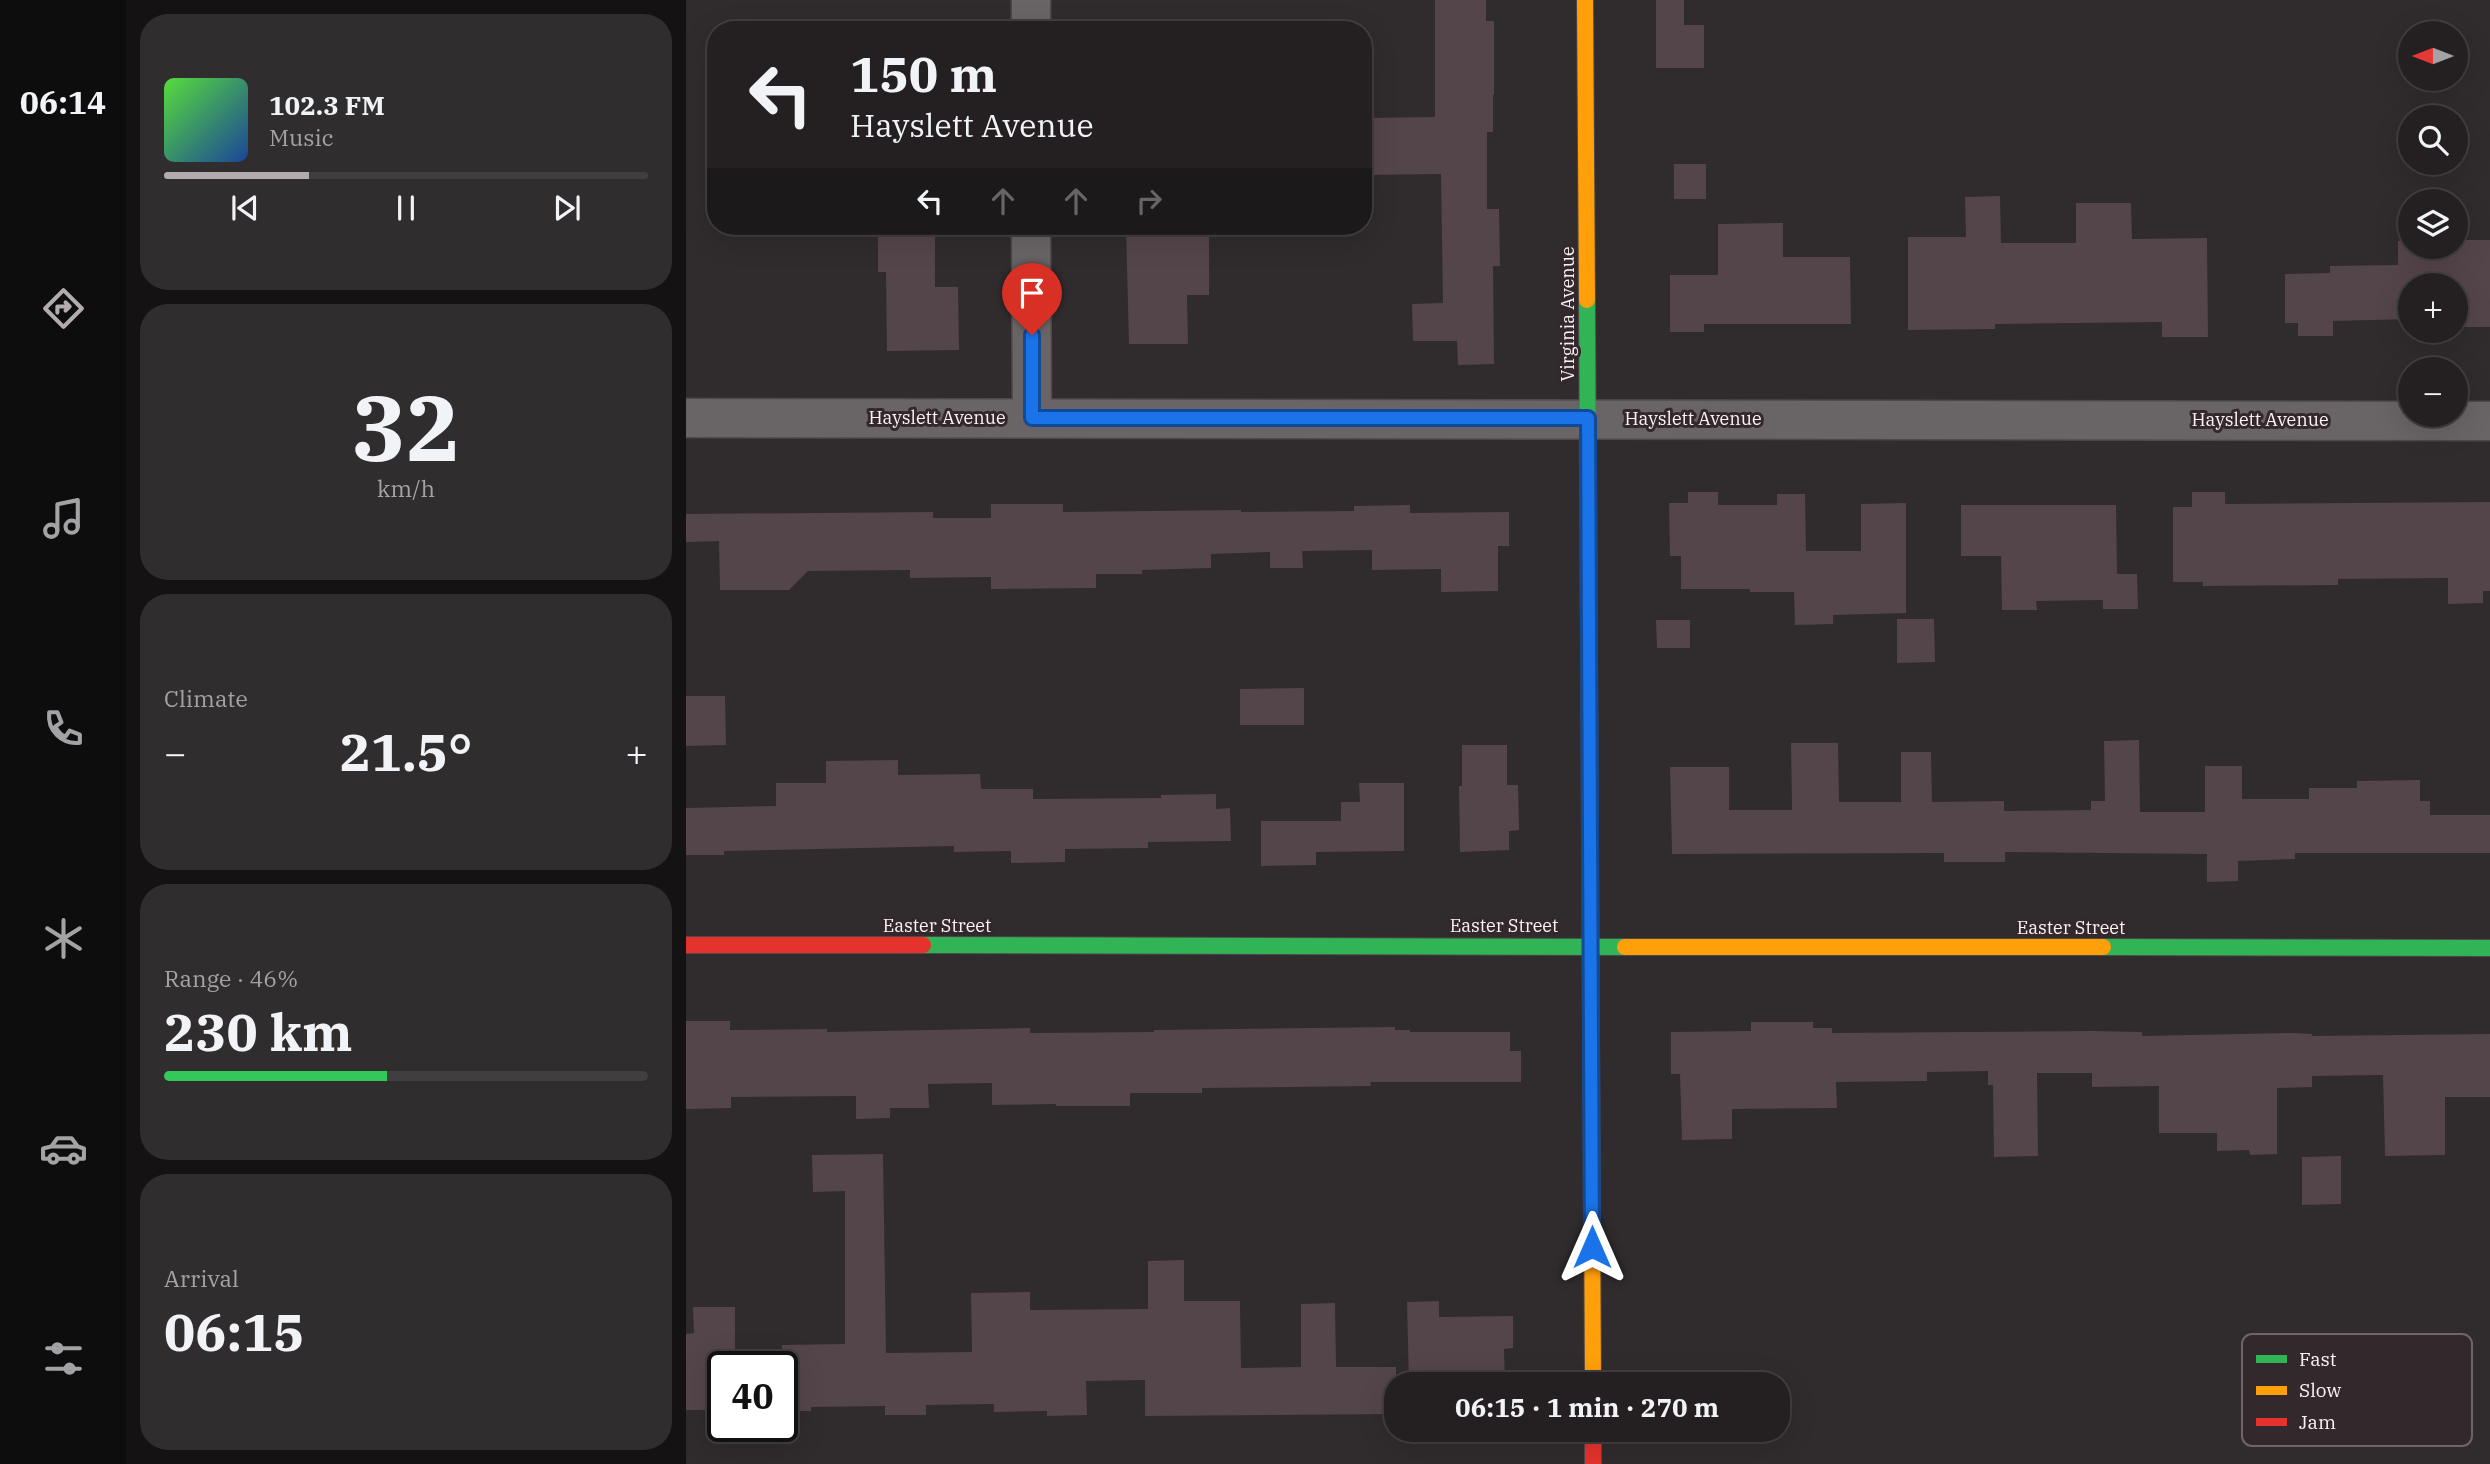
<!DOCTYPE html>
<meta charset="utf-8">
<style>
:root{--surface:#242021;--page:#302d2e;--text:#f1f3f6;--muted:#a3a3a5;--line:#413e3f;--accent:#b3acae}
body{margin:0;font-family:"IBM Plex Serif",serif;background:var(--page);color:var(--text);height:100vh;display:flex;flex-direction:column;font-size:26px;white-space:nowrap}
*{box-sizing:border-box;margin:0}
p{font-size:23px;color:var(--muted)}
.icon{flex:none;width:38px;height:38px;fill:none;stroke:currentColor;stroke-width:2;stroke-linecap:round;stroke-linejoin:round}
.map{position:relative;flex:1;overflow:hidden}
.sheet{display:flex;flex-direction:column;gap:14px;padding:14px;background:#141212;width:560px}
.sheet>*{flex:none}
.guide{position:absolute;left:21px;top:21px;width:665px;height:214px;border-radius:28px;box-shadow:0 7px 28px #0002,0 0 0 2px var(--line);background:#242021;color:var(--text);overflow:hidden}
.needle{width:46px;rotate:270deg}
.fabs{position:absolute;left:1712px;top:21px;display:grid;gap:14px}
.fabs a{display:grid;place-items:center;width:70px;height:70px;border-radius:50%;background:var(--surface);box-shadow:0 7px 28px #0002,0 0 0 2px var(--line);font-size:35px}
.speed{position:absolute;left:21px;top:1351px;display:flex;gap:14px;font-size:35px;font-weight:700;text-align:center}
.speed>*{display:grid;place-content:center;width:91px;height:91px;border-radius:50%;background:var(--surface);box-shadow:0 7px 28px #0002,0 0 0 2px var(--line);line-height:1}
.speed .limit{border:4px solid #111;border-radius:10px;background:#fff;color:#111}
.pin{position:absolute;display:grid;place-items:center;width:60px;height:60px;color:#fff;margin:-72px -30px;border-radius:50% 50% 50% 0;rotate:-45deg;box-shadow:0 0 7px #0007}
.pin .icon{rotate:45deg}
.me{position:absolute;width:77px;margin:-38px;rotate:0deg;stroke-linejoin:round;filter:drop-shadow(0 0 5px #0008)}
.turn{display:flex;align-items:center;gap:24px;height:147px;padding:0 28px;font-size:32px}
.turn .icon{width:91px;height:91px;stroke-width:2.5}
.turn b{display:block;font-size:49px;line-height:60px}
.lanes{display:flex;align-items:center;height:66px;padding:0 28px;background:#0003;justify-content:center;gap:35px;direction:ltr}
.lanes .off{opacity:.35}
.big{font-size:52px;font-weight:800;line-height:1.1}
.sheet .tile{flex:1;display:flex;flex-direction:column;justify-content:center;gap:10px;min-width:0;padding:0 24px;border-radius:28px;background:var(--page)}
.sheet .dial{align-items:center;gap:0}
.dial b{font-size:91px;line-height:1}
.song{display:flex;align-items:center;gap:21px}
.cover{width:84px;height:84px;border-radius:10px;background:linear-gradient(135deg,hsl(110 70% 55%),hsl(220 70% 35%))}
.played{height:7px;border-radius:4px;background:linear-gradient(90deg,var(--accent) 30%,var(--line) 30%)}
.keys{display:flex;justify-content:space-around;direction:ltr}
.heat{display:flex;justify-content:space-between;align-items:center;font-size:38px;direction:ltr}
.charge{height:10px;border-radius:5px;background:linear-gradient(90deg,#34c759 46%,var(--line) 0)}
.trip{position:absolute;left:698px;top:1372px;width:406px;height:70px;border-radius:28px;background:var(--surface);box-shadow:0 7px 28px #0002,0 0 0 2px var(--line);font-weight:800;line-height:70px;text-align:center}
main{display:flex;flex:1;min-height:0}
.menu{display:flex;flex-direction:column;width:126px;justify-content:space-around;align-items:center;background:#0e0d0d;color:var(--muted)}
.menu .icon{width:49px;height:49px}
.menu .selected{color:var(--accent)}
.menu b{font-size:32px;color:var(--text)}
.map>svg:first-child{display:block}
.building{fill:#54454a}
.lines{fill:none;stroke-linecap:round;stroke-linejoin:round}
.street-casing{stroke:#4e484a;stroke-width:41}
.fast-casing{stroke:#4e484a;stroke-width:18}
.slow-casing{stroke:#4e484a;stroke-width:18}
.jam-casing{stroke:#4e484a;stroke-width:18}
.street{stroke:#696465;stroke-width:38}
.fast{stroke:#30b455;stroke-width:16}
.slow{stroke:#ff9f0a;stroke-width:16}
.jam{stroke:#e5322d;stroke-width:16}
.route-casing{stroke:#114b97;stroke-width:18}
.route{stroke:#1a73e8;stroke-width:12}
.labels{text-anchor:middle;stroke-width:6;stroke-linejoin:round;paint-order:stroke}
.street-label{font-size:18px;fill:#faf2f4;stroke:#33282b}
.key{fill:#33282b;stroke:#6f6567;stroke-width:2}
.key-label{font-size:19px;fill:#faf2f4}
</style>
<main>
<nav class="menu">
<b>06:14</b>
<svg class="icon selected" aria-label="directions" viewBox="0 0 24 24"><path d="M12 3l9 9-9 9-9-9zM9 14v-3h6M13 9l2 2-2 2"/></svg>
<svg class="icon" aria-label="music" viewBox="0 0 24 24"><path d="M9 18V5l10-2v13"/><circle cx="6" cy="18" r="3"/><circle cx="16" cy="16" r="3"/></svg>
<svg class="icon" aria-label="phone" viewBox="0 0 24 24"><path d="M5 4h4l2 5-3 2q2 4 5 5l2-3 5 2v4C11 20 4 13 5 4z"/></svg>
<svg class="icon" aria-label="climate" viewBox="0 0 24 24"><path d="M12 3v18M4 7l16 10M4 17L20 7"/></svg>
<svg class="icon" aria-label="car" viewBox="0 0 24 24"><path d="M5 17H2v-5l4-1 3-4h7l3 4 3 1v5h-3M9 17h6M6 11h13"/><circle cx="7" cy="17" r="2"/><circle cx="17" cy="17" r="2"/></svg>
<svg class="icon" aria-label="filters" viewBox="0 0 24 24"><path d="M4 7h16M4 17h16"/><circle cx="9" cy="7" r="2"/><circle cx="15" cy="17" r="2"/></svg>
</nav>
<section class="sheet">
<div class="tile">
<div class="song"><i class="cover"></i><div><b>102.3 FM</b><p>Music</p></div></div>
<div class="played"></div>
<div class="keys"><svg class="icon" aria-label="previous" viewBox="0 0 24 24"><path d="M18 5L8 12l10 7zM5 5v14"/></svg><svg class="icon" aria-label="pause" viewBox="0 0 24 24"><path d="M8 5v14M16 5v14"/></svg><svg class="icon" aria-label="next" viewBox="0 0 24 24"><path d="M6 5l10 7-10 7zM19 5v14"/></svg></div>
</div>
<div class="tile dial"><b>32</b><p>km/h</p></div>
<div class="tile"><p>Climate</p>
<div class="heat"><a>−</a><b class="big">21.5°</b><a>+</a></div>
</div>
<div class="tile"><p>Range · 46%</p><b class="big">230 km</b><div class="charge"></div></div>
<div class="tile"><p>Arrival</p><b class="big">06:15</b></div>
</section>
<div class="map">
<svg width="1804" height="1464" viewBox="0 0 1804 1464">
<rect width="100%" height="100%" fill="#302b2c"/>
<g class="building">
<polygon points="749,0 800,0 800,21 808,21 808,95 807,95 807,132 801,132 801,209 813,209 814,266 807,266 808,364 772,365 771,341 727,341 726,304 757,303 755,174 677,175 677,118 749,117"/>
<polygon points="970,0 998,0 998,25 1018,25 1018,68 970,68"/>
<rect x="988" y="164" width="32" height="35"/>
<polygon points="1314,196 1315,243 1390,243 1390,203 1445,203 1446,239 1521,238 1522,337 1476,337 1476,322 1309,324 1309,329 1222,330 1222,237 1280,237 1279,197"/>
<polygon points="1097,223 1097,257 1164,257 1165,324 1018,324 1018,332 984,332 984,275 1032,275 1032,224"/>
<polygon points="192,226 249,226 249,287 272,287 273,350 201,351 200,272 192,272"/>
<polygon points="440,226 523,226 523,295 501,295 502,344 443,344"/>
<polygon points="1769,240 1804,240 1804,327 1769,327 1769,285 1724,285 1724,319 1647,321 1647,336 1612,336 1612,323 1599,323 1599,274 1644,273 1644,266 1712,265 1712,241 1724,241 1724,247 1769,247"/>
<polygon points="1002,492 1032,492 1032,505 1091,505 1091,494 1119,494 1120,551 1175,551 1175,504 1220,503 1220,613 1147,615 1147,624 1109,625 1108,592 1064,592 1064,589 995,589 995,556 984,556 983,503 1002,503"/>
<polygon points="1506,492 1539,492 1539,504 1804,502 1804,591 1797,591 1797,603 1762,604 1762,578 1652,579 1652,585 1517,586 1517,582 1487,582 1487,507 1506,507"/>
<polygon points="305,504 377,504 377,512 555,510 555,512 668,511 668,506 724,505 724,513 823,512 823,546 812,546 812,591 755,592 755,569 686,570 686,550 616,551 617,568 584,568 584,552 525,554 525,568 456,570 456,574 410,574 410,588 305,589 305,577 224,578 224,570 122,571 103,590 34,590 33,541 0,542 0,514 247,512 247,518 305,518"/>
<polygon points="1275,505 1430,505 1431,574 1451,574 1452,609 1417,609 1417,600 1350,601 1351,610 1316,610 1315,556 1275,556"/>
<polygon points="1211,619 1248,619 1249,662 1211,663"/>
<polygon points="970,620 1004,620 1004,648 971,648"/>
<polygon points="618,688 618,725 554,725 554,689"/>
<polygon points="0,696 39,696 40,745 0,746"/>
<polygon points="1453,740 1454,812 1519,812 1519,766 1556,766 1556,799 1623,799 1623,788 1671,788 1671,781 1734,780 1734,801 1744,801 1744,815 1804,815 1804,853 1609,853 1609,859 1552,861 1552,881 1521,882 1521,854 1319,852 1319,862 1258,862 1258,853 986,854 984,767 1043,767 1043,810 1106,810 1105,743 1152,743 1153,802 1215,802 1215,752 1245,752 1246,802 1318,801 1318,811 1405,810 1405,801 1419,801 1418,741"/>
<polygon points="776,745 821,745 821,785 832,785 833,830 823,831 823,850 774,852 773,786 776,786"/>
<polygon points="212,760 212,775 294,774 295,789 347,789 347,799 475,798 475,795 530,794 530,809 544,808 545,841 462,842 462,848 379,849 379,862 325,863 325,851 268,852 268,846 38,851 38,855 0,855 0,808 90,806 90,783 140,783 140,761"/>
<polygon points="673,783 718,783 718,851 630,852 630,865 575,866 575,821 655,821 655,802 674,802"/>
<polygon points="0,1021 44,1021 44,1030 141,1029 141,1032 344,1028 344,1033 468,1032 468,1030 709,1027 709,1030 724,1030 724,1032 824,1032 824,1051 835,1051 835,1082 684,1082 685,1086 516,1088 516,1093 444,1093 444,1106 370,1106 370,1104 306,1105 306,1083 242,1084 243,1108 204,1108 204,1118 170,1119 170,1096 45,1097 45,1108 0,1109"/>
<polygon points="1065,1022 1127,1022 1127,1028 1146,1028 1146,1033 1405,1031 1456,1032 1456,1036 1608,1033 1626,1034 1626,1036 1804,1034 1804,1097 1759,1097 1759,1155 1699,1156 1697,1075 1626,1076 1626,1087 1591,1088 1591,1154 1564,1155 1563,1150 1531,1151 1531,1133 1473,1133 1473,1086 1406,1087 1406,1073 1351,1073 1352,1156 1308,1157 1307,1085 1302,1085 1302,1071 1241,1072 1241,1081 1150,1082 1151,1108 1046,1109 1046,1139 996,1140 994,1074 985,1074 985,1032 1065,1031"/>
<polygon points="197,1154 200,1353 286,1352 285,1293 344,1292 344,1310 462,1309 462,1261 498,1260 498,1301 554,1301 555,1368 615,1367 615,1304 649,1303 650,1367 710,1367 710,1414 459,1416 459,1380 400,1381 401,1415 361,1416 361,1411 308,1412 308,1404 240,1405 240,1415 199,1415 199,1406 125,1407 125,1411 96,1411 96,1345 159,1344 159,1191 127,1192 126,1155"/>
<polygon points="1655,1156 1655,1204 1616,1205 1616,1157"/>
<polygon points="753,1301 753,1317 827,1316 827,1348 818,1349 819,1384 723,1384 721,1302"/>
<polygon points="7,1307 49,1307 49,1367 37,1367 37,1410 0,1410 0,1334 8,1333"/>
</g>
<g class="lines">
<g class="street-casing">
<g id="street">
<polyline points="345,0 345,30"/>
<polyline points="345,226 346,418"/>
<polyline points="0,418 1804,421"/>
</g>
</g>
<g class="fast-casing">
<g id="fast">
<polyline points="901,300 904,843"/>
<polyline points="237,945 939,947"/>
<polyline points="1417,947 1804,948"/>
</g>
</g>
<g class="slow-casing">
<g id="slow">
<polyline points="899,0 901,300"/>
<polyline points="904,843 907,1384"/>
<polyline points="939,947 1417,947"/>
</g>
</g>
<g class="jam-casing">
<g id="jam">
<polyline points="0,945 237,945"/>
<polyline points="907,1430 907,1464"/>
</g>
</g>
<use href="#street" class="street"/>
<use href="#fast" class="fast"/>
<use href="#slow" class="slow"/>
<use href="#jam" class="jam"/>
</g>
<g class="lines">
<g class="route-casing">
<polyline id="route" points="346,335 346,418 902,418 906,1247"/>
</g>
<use href="#route" class="route"/>
</g>
<g class="labels">
<g class="street-label">
<text transform="translate(882 314) rotate(-90)" y="6">Virginia Avenue</text>
<text x="251" y="424">Hayslett Avenue</text>
<text x="1007" y="425">Hayslett Avenue</text>
<text x="1574" y="426">Hayslett Avenue</text>
<text x="251" y="932">Easter Street</text>
<text x="818" y="932">Easter Street</text>
<text x="1385" y="934">Easter Street</text>
</g>
</g>
<rect x="1556" y="1334" width="230" height="112" rx="10" class="key"/>
<rect x="1570" y="1355" width="31" height="8" fill="#30b455"/>
<rect x="1570" y="1386" width="31" height="9" fill="#ff9f0a"/>
<rect x="1570" y="1418" width="31" height="8" fill="#e5322d"/>
<g class="key-label">
<text x="1613" y="1366">Fast</text>
<text x="1613" y="1397">Slow</text>
<text x="1613" y="1429">Jam</text>
</g>
</svg>
<div class="fabs">
<a><svg class="needle" viewBox="-14 -14 28 28"><path d="M0-13l5 13h-10z" fill="#e53935"/><path d="M0 13l5-13h-10z" fill="#a3a3a5"/></svg></a>
<a><svg class="icon" aria-label="search" viewBox="0 0 24 24"><circle cx="10" cy="10" r="6"/><path d="M15 15l6 6"/></svg></a>
<a><svg class="icon" aria-label="layers" viewBox="0 0 24 24"><path d="M12 4l9 5-9 5-9-5zM3 14l9 5 9-5"/></svg></a>
<a>+</a>
<a>−</a>
</div>
<div class="speed"><div class="limit">40</div></div>
<div class="pin" style="left:346px;top:335px;background:#d93025"><svg class="icon" aria-label="arrive" viewBox="0 0 24 24"><path d="M6 21V4h12l-3 4 3 4H6"/></svg></div>
<svg class="me" style="left:906px;top:1247px" viewBox="-20 -20 40 40"><path d="M0-17L14 15 0 8-14 15z" fill="#1a73e8" stroke="#fff" stroke-width="4"/></svg>
<div class="trip">06:15 · 1 min · 270 m</div>
<div class="guide">
<div class="turn"><svg class="icon" aria-label="left" viewBox="0 0 24 24"><path d="M17 20v-9H6M10 6l-5 5 5 5"/></svg><div><b>150 m</b>Hayslett Avenue</div></div>
<div class="lanes"><svg class="icon" aria-label="left" viewBox="0 0 24 24"><path d="M17 20v-9H6M10 6l-5 5 5 5"/></svg><svg class="icon off" aria-label="ahead" viewBox="0 0 24 24"><path d="M12 20V5M6 11l6-6 6 6"/></svg><svg class="icon off" aria-label="ahead" viewBox="0 0 24 24"><path d="M12 20V5M6 11l6-6 6 6"/></svg><svg class="icon off" aria-label="right" viewBox="0 0 24 24"><path d="M7 20v-9h11M14 6l5 5-5 5"/></svg></div>
</div>
</div>
</main>
